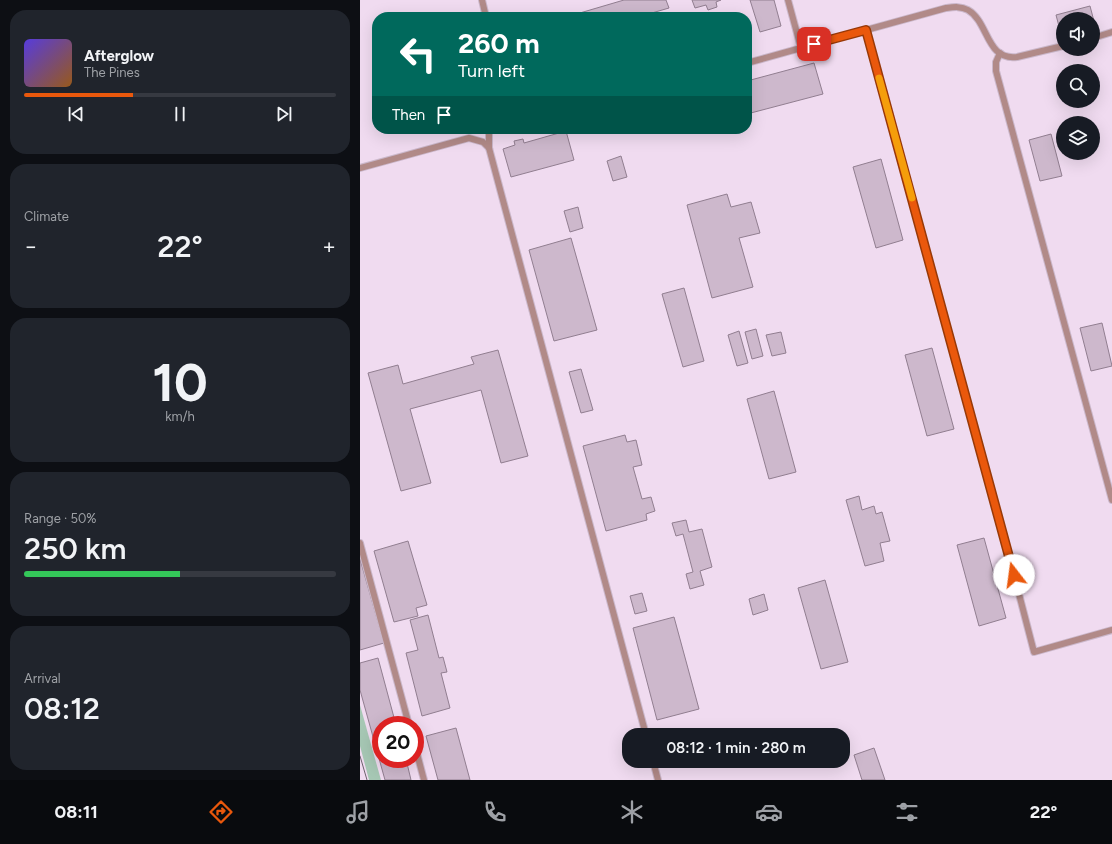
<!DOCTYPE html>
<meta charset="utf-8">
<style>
:root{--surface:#171b24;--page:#20242c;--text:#f1f3f6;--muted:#9ea1a6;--line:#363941;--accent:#ea580c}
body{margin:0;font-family:Figtree,sans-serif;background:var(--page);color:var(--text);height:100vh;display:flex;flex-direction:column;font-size:15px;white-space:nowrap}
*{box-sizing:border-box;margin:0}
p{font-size:13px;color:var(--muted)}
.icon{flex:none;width:22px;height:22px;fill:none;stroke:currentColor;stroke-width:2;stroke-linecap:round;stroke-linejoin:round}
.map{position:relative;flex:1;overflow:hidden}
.drawer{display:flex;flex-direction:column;gap:10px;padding:10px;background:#0d0f14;width:360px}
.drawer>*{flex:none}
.banner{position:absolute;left:12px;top:12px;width:380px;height:122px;border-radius:16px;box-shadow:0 4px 16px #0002;background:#00695c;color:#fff;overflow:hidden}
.fabs{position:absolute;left:696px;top:12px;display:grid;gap:8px}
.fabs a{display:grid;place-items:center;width:44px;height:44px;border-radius:50%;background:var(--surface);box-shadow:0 4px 16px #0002;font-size:20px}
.speed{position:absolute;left:12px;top:716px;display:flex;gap:8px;font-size:20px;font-weight:700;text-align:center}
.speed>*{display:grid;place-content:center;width:52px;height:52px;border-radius:50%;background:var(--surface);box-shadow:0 4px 16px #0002;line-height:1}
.speed .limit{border:6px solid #d22;background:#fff;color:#111}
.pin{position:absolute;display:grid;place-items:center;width:34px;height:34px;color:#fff;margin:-17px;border-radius:8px;box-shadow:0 2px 6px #0006}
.me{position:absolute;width:44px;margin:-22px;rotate:345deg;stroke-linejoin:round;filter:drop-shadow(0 0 3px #0008)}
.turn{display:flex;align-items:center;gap:14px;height:84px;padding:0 20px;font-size:18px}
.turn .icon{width:52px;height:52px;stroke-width:2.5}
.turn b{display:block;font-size:28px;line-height:34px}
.then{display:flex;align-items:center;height:38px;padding:0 20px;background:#0003;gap:8px;font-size:15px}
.big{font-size:30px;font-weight:600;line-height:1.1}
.drawer .tile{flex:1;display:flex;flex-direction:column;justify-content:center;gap:6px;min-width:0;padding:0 14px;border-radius:16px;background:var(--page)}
.drawer .dial{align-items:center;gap:0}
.dial b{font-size:52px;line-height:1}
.song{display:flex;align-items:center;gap:12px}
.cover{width:48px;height:48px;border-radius:6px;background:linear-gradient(135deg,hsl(250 70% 55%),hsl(30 70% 35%))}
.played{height:4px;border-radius:2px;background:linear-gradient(90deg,var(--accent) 35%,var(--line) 35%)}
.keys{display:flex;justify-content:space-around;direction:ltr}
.heat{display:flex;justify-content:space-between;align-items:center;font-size:22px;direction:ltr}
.charge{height:6px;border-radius:3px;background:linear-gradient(90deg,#34c759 50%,var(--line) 0)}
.trip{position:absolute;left:262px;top:728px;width:228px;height:40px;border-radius:16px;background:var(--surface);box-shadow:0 4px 16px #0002;font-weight:600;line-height:40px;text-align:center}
.dock{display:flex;height:64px;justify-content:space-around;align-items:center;background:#090b0e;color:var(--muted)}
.dock .icon{width:28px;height:28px}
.dock .active{color:var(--accent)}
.dock b{font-size:18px;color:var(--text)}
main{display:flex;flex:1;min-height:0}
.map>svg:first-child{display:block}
.green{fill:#a6c7b4}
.building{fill:#cdb8cc;stroke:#917e90}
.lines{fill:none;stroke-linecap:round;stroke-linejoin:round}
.lane-casing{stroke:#cbb8cb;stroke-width:8}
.lane{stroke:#b18a88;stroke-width:6}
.tram{stroke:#6d616d;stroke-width:1}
.route-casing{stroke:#983908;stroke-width:10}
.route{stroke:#ea580c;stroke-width:7}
.slow{stroke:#f59e0b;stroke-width:7}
</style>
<main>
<section class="drawer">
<div class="tile">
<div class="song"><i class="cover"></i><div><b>Afterglow</b><p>The Pines</p></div></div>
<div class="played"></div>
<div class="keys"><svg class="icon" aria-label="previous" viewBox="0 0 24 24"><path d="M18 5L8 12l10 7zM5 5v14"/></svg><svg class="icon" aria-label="pause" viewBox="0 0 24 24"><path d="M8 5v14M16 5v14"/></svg><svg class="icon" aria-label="next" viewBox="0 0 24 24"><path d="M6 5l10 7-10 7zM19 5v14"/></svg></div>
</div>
<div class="tile"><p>Climate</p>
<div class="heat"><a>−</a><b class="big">22°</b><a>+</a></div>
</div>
<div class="tile dial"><b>10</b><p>km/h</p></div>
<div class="tile"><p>Range · 50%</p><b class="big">250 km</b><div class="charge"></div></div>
<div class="tile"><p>Arrival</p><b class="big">08:12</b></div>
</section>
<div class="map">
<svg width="752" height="780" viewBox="0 0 752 780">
<rect width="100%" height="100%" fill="#f0dbf0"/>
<polygon class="green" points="0,705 21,780 9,780 0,746"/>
<g class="building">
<polygon points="264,0 306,0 309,8 278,17 214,17 213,15"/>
<polygon points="332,0 361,0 356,2 357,7 348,10 346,5 335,8"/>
<polygon points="390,0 414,0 421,26 400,32"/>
<polygon points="730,6 735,25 733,25 733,19 703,19 703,33 701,34 696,15"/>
<polygon points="454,63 463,94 387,114 387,81"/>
<polygon points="315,129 333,129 316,133"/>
<polygon points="206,131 214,160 151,177 143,149 155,145 154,141 163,139 164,143"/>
<polygon points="691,134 702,176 680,181 669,140"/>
<polygon points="261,156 267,177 253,181 247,161"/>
<polygon points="521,159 543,240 516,248 493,167"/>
<polygon points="367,194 371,207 391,202 400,233 379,238 393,287 352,298 327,205"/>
<polygon points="218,207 223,228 210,232 204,211"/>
<polygon points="211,238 237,330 194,341 169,250"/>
<polygon points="324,288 344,361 323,367 302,294"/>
<polygon points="742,323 752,366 731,371 720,328"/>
<polygon points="396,329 403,356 392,359 385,332"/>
<polygon points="379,331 388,363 377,366 368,335"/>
<polygon points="421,332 426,353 412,356 406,335"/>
<polygon points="572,348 594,429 567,436 545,355"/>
<polygon points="138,350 168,456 141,463 121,390 50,409 71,483 41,491 8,373 38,365 43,384 114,364 111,357"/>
<polygon points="221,369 233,410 221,413 209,372"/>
<polygon points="414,391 436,472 409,479 387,399"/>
<polygon points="265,435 267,442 276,440 282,465 273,467 282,499 291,497 295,511 286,514 287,520 246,531 223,446"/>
<polygon points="499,496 502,510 514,506 516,514 522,512 530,541 520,543 524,561 505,566 486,500"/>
<polygon points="326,520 329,532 342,529 352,567 340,571 344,585 330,589 326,574 333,572 323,534 316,536 312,523"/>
<polygon points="624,538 646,618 619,626 597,545"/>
<polygon points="48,541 67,605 56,608 58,616 34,622 14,551"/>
<polygon points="0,559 24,643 0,650"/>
<polygon points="465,580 488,662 461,669 438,588"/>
<polygon points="282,593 287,611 275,614 270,596"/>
<polygon points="404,594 408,610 393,615 389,599"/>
<polygon points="68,615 79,658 83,657 87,672 81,673 90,708 62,716 46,653 58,650 50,620"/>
<polygon points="314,617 339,709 297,720 273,628"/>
<polygon points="18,658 36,725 21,725 21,759 46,759 51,780 25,780 0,690 0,663"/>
<polygon points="96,728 110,780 78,780 66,736"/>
<polygon points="514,748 525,780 502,780 494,755"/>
</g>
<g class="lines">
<g class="lane-casing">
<g id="lane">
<polyline points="122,0 126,17"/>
<polyline points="506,30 646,544 674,652 752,630"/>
<polyline points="733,38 752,32"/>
<path d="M441,48l145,-40c8,-1 15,-2 22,2 21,12 18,51 49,47l46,-11"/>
<polyline points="640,53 636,62 636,71 752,500"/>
<polyline points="387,63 441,48 428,0"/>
<polyline points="129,129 129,148 286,735"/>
<polyline points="0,168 109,138 123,142 129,148"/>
<polyline points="0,543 49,725"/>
<polyline points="55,746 64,780"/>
<polyline points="293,761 298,780"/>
</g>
</g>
<use href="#lane" class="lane"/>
<polyline class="tram" points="0,756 7,780"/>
</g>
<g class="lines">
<g class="route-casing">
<polyline id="route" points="454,44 506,30 654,575"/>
</g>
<use href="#route" class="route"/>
<polyline class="slow" points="519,78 552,198"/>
</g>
</svg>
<div class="fabs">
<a><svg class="icon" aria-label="sound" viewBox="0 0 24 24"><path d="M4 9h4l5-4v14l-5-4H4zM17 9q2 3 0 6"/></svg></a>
<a><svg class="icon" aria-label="search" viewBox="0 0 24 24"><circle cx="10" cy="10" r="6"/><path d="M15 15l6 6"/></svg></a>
<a><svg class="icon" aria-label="layers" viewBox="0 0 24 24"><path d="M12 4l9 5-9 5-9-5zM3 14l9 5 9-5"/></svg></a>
</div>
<div class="speed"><div class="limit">20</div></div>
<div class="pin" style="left:454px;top:44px;background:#d93025"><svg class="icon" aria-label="arrive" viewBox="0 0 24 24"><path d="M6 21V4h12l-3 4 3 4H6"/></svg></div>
<svg class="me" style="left:654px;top:575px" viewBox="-20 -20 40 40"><circle r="19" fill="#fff"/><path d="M0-13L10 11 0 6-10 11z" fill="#ea580c"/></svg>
<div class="trip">08:12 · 1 min · 280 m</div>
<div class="banner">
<div class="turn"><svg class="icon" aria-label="left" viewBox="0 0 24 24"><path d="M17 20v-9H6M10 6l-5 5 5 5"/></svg><div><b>260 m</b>Turn left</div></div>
<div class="then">Then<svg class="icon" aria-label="arrive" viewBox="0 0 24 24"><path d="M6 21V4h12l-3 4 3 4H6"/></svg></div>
</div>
</div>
</main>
<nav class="dock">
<b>08:11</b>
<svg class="icon active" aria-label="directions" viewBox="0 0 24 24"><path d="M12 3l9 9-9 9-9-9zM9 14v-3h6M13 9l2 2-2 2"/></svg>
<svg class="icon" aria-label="music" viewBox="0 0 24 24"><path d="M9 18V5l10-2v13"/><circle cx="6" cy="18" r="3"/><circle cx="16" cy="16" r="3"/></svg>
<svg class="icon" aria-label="phone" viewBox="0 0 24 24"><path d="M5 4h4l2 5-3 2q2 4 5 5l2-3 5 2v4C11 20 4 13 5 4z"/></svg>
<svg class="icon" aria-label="climate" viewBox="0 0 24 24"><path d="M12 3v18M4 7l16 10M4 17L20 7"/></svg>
<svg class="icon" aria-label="car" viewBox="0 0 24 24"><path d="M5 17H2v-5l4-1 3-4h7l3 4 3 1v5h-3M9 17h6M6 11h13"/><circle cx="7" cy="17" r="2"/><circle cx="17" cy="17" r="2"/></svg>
<svg class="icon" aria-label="filters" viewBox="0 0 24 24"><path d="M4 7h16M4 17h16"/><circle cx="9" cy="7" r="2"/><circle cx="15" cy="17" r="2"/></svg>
<b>22°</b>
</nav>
